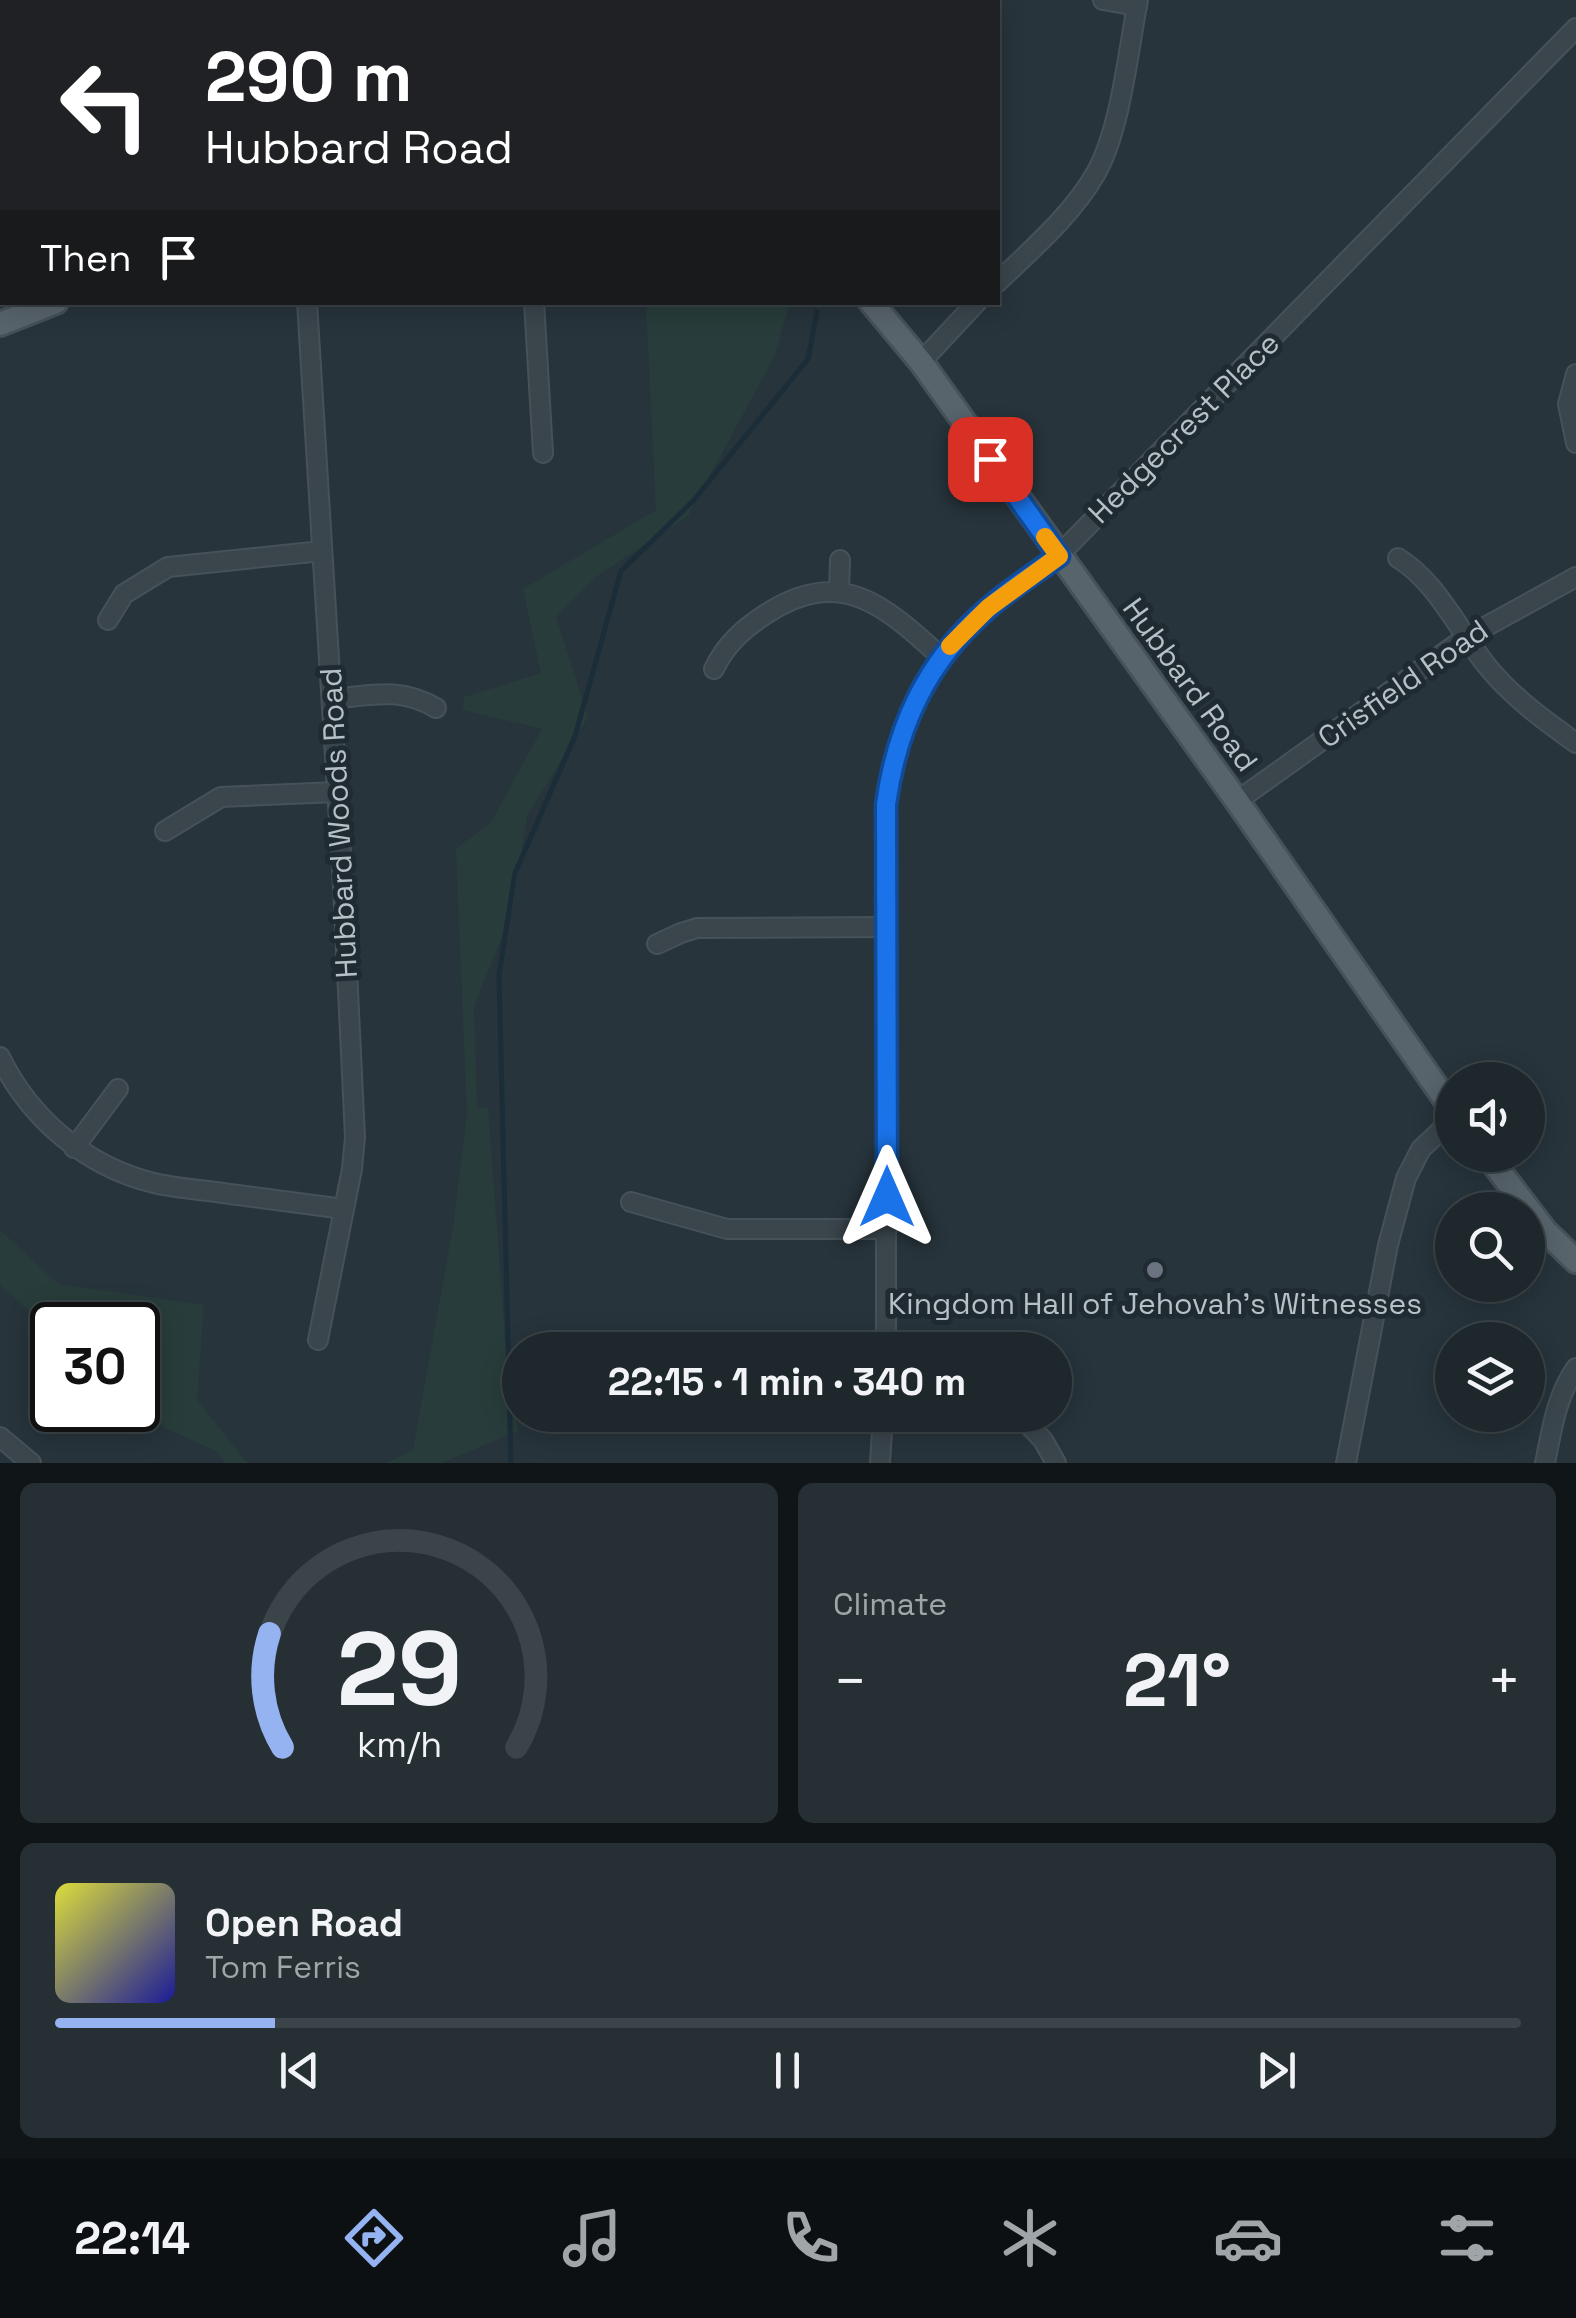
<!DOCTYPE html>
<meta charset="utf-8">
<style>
:root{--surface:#1d272c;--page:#252f34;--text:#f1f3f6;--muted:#a0a5a9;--line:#3b4448;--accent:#95b2f1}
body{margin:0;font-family:"Space Grotesk",sans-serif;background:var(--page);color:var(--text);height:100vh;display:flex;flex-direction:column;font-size:38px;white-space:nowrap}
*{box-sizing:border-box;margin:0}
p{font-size:32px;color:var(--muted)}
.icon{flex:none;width:55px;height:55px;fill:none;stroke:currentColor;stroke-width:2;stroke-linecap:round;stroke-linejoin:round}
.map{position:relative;height:1463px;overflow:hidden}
.drawer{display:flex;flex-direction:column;gap:20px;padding:20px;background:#101518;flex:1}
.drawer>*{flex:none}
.guide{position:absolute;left:0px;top:0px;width:1000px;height:305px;box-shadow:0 5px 25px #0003,0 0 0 2px var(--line);background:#202124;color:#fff;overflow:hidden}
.tools{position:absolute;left:1435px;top:1062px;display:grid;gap:20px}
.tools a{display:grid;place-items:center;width:110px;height:110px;border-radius:50%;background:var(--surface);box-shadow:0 5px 25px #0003,0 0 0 2px var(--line);font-size:50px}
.speed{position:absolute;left:30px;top:1302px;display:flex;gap:20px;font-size:50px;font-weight:700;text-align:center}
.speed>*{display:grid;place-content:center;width:130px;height:130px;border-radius:50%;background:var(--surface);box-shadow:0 5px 25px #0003,0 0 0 2px var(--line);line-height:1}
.speed .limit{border:5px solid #111;border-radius:15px;background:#fff;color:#111}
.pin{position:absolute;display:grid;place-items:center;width:85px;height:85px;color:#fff;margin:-42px;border-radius:20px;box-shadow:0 5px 15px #0006}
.me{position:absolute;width:110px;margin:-55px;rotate:0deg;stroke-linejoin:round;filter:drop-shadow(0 0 8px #0008)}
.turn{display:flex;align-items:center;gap:35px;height:210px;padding:0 40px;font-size:45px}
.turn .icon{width:130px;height:130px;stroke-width:2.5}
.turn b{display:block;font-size:70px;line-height:85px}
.then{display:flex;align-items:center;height:95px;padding:0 40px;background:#0003;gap:20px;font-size:38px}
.big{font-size:75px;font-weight:800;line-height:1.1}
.drawer .widget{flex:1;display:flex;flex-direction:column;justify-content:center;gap:15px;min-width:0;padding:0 35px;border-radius:15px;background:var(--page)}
.drawer .dial{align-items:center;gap:0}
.dial svg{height:260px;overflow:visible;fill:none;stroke:var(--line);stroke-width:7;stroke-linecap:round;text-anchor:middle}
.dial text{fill:var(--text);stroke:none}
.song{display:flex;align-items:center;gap:30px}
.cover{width:120px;height:120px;border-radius:15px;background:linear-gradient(135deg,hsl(60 70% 55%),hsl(240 70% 35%))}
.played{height:10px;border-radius:5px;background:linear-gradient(90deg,var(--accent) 15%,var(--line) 15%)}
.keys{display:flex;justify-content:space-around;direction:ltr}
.heat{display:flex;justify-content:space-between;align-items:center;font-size:55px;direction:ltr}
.drawer .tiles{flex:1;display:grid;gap:20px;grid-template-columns:1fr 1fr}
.widget:last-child{grid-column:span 2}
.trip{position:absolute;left:502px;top:1332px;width:570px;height:100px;border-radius:50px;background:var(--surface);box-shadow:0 5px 25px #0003,0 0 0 2px var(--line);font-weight:800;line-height:100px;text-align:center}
.menu{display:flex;height:160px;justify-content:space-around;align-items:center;background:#0c1012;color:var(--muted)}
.menu .icon{width:70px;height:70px}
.menu .current{color:var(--accent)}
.menu b{font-size:45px;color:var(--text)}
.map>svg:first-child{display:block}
.green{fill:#283d3b}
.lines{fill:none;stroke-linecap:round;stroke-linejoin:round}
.stream{stroke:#1b2d38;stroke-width:5}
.minor-casing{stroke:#465158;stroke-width:22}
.major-casing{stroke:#465158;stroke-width:28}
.minor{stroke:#3a454c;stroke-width:18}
.major{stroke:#58646c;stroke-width:22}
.route-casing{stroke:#114b97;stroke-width:25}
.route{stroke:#1a73e8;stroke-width:18}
.slow{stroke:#f59e0b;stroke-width:18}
.worship-dot{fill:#6b7280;stroke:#1f2a31;stroke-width:4}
.labels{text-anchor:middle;stroke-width:10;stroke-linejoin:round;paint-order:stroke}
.street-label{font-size:30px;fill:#b6c0c7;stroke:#1f2a31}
.poi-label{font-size:30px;fill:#b6c0c7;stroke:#1f2a31}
</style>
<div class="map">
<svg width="1576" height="1463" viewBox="0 0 1576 1463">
<rect width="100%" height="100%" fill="#27343b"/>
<g class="green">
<polygon points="646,303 790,303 774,357 688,516 597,576 556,617 588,717 527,816 512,912 474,1006 477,1107 488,1108 507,1365 518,1431 442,1463 387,1463 413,1450 453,1227 467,1113 456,849 491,822 542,729 463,710 464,697 541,673 523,589 656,510"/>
<polygon points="0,1230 58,1284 204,1305 197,1400 247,1463 226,1463 216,1451 165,1428 138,1404 138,1325 52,1325 52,1331 0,1285"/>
</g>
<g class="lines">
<g class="stream">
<polyline points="829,0 829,2"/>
<polyline points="511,1463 499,975 515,873 575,736 621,571 693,501 808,359 817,312"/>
</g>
<g class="minor-casing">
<g id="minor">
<polyline points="1103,0 1137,6"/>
<path d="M998,282c34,-33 74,-67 98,-109 25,-45 32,-121 42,-173"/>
<polyline points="307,302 343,886 355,1137 352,1169 318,1340"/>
<polyline points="534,302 543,453"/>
<polyline points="921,362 977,302"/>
<polyline points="1576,374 1568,404 1576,443"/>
<path d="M1398,558c39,24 61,73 89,108 25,31 57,54 89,77"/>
<polyline points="839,591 840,560"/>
<polyline points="108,620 124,594 168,567 322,551"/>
<path d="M714,669c12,-25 29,-40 52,-55 75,-49 119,-8 175,43"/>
<path d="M332,699c39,-4 69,-12 104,9"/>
<polyline points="1237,801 1465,638 1576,577"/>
<polyline points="165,831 221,797 337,792"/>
<polyline points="657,944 681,933 697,928 886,927"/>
<path d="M0,1057c30,62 87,110 154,126 25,6 52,7 76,11 38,5 76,10 114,15"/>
<polyline points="74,1148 118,1089"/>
<polyline points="631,1202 727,1229 887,1229"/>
<path d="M886,1350v-546c10,-75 41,-143 99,-193 23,-21 49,-37 74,-56l517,-527"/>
<polyline points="1019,1415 1043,1440 1056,1463"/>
<polyline points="0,1437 31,1463"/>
<polyline points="880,1463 883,1415"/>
<polyline points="1346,1463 1388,1245 1406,1178 1421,1149 1452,1120"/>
<path d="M1545,1463c7,-34 11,-66 31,-95"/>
</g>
</g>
<g class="major-casing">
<g id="major">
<polyline points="871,302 921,362 1237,801 1452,1109"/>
<polyline points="0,324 56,302"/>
<polyline points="1487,1155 1545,1231 1576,1261"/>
</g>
</g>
<use href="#minor" class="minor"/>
<use href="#major" class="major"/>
</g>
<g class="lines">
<g class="route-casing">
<path id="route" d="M887,1197l-1,-393c11,-77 40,-141 99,-193 23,-21 49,-37 74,-55l-69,-97"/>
</g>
<use href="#route" class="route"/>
<polyline class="slow" points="950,646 988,608 1059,556 1045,537"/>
</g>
<circle class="worship-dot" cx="1155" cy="1270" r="10"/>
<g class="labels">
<g class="street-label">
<text transform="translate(1184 428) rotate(-45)" y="10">Hedgecrest Place</text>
<text transform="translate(1403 684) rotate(-35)" y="10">Crisfield Road</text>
<text transform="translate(1190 685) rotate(54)" y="10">Hubbard Road</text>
<text transform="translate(339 823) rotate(-93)" y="10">Hubbard Woods Road</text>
</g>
<g class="poi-label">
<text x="1155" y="1314">Kingdom Hall of Jehovah’s Witnesses</text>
</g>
</g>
</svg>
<div class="tools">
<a><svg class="icon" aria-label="sound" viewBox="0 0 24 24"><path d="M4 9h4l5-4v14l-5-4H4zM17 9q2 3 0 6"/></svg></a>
<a><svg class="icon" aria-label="search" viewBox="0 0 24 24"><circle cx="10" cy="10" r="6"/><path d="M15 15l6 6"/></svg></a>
<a><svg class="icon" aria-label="layers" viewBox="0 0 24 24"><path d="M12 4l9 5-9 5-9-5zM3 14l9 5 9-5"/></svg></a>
</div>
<div class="speed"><div class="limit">30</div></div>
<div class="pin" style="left:990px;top:459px;background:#d93025"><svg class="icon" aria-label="arrive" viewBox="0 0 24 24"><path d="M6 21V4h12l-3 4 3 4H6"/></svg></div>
<svg class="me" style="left:887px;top:1197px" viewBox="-20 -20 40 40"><path d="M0-17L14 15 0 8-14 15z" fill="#1a73e8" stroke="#fff" stroke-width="4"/></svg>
<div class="trip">22:15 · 1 min · 340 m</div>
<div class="guide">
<div class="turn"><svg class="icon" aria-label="left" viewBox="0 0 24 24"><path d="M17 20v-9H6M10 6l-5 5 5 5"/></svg><div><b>290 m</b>Hubbard Road</div></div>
<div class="then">Then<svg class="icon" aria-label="arrive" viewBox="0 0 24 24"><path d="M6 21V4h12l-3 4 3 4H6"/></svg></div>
</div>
</div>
<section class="drawer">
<div class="tiles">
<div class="widget dial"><svg viewBox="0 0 100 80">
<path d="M14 69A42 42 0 1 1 86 69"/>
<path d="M14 69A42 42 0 0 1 10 34" stroke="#95b2f1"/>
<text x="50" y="56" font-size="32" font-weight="700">29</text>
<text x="50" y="72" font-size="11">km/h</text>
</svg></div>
<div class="widget"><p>Climate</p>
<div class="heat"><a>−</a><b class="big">21°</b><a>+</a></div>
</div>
<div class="widget">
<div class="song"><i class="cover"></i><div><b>Open Road</b><p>Tom Ferris</p></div></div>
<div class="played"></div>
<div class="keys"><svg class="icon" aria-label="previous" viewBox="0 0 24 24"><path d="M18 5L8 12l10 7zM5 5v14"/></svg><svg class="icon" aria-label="pause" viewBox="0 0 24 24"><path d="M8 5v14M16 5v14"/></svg><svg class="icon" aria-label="next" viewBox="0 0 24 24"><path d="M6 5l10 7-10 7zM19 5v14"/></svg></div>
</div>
</div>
</section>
<nav class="menu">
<b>22:14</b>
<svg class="icon current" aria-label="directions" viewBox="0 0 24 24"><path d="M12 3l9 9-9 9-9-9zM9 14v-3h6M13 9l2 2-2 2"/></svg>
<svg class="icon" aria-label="music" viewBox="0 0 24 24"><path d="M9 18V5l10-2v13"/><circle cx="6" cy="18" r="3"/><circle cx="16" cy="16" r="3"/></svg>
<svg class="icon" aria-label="phone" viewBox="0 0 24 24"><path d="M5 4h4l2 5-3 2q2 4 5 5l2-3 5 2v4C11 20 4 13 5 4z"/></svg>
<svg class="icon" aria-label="climate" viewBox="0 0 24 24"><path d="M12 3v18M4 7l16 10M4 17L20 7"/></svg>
<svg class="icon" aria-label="car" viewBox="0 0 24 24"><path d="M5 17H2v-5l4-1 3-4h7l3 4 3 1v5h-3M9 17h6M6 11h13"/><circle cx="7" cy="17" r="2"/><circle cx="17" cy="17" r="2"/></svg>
<svg class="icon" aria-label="filters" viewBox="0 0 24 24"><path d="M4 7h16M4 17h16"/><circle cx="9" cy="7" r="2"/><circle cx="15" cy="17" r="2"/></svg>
</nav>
